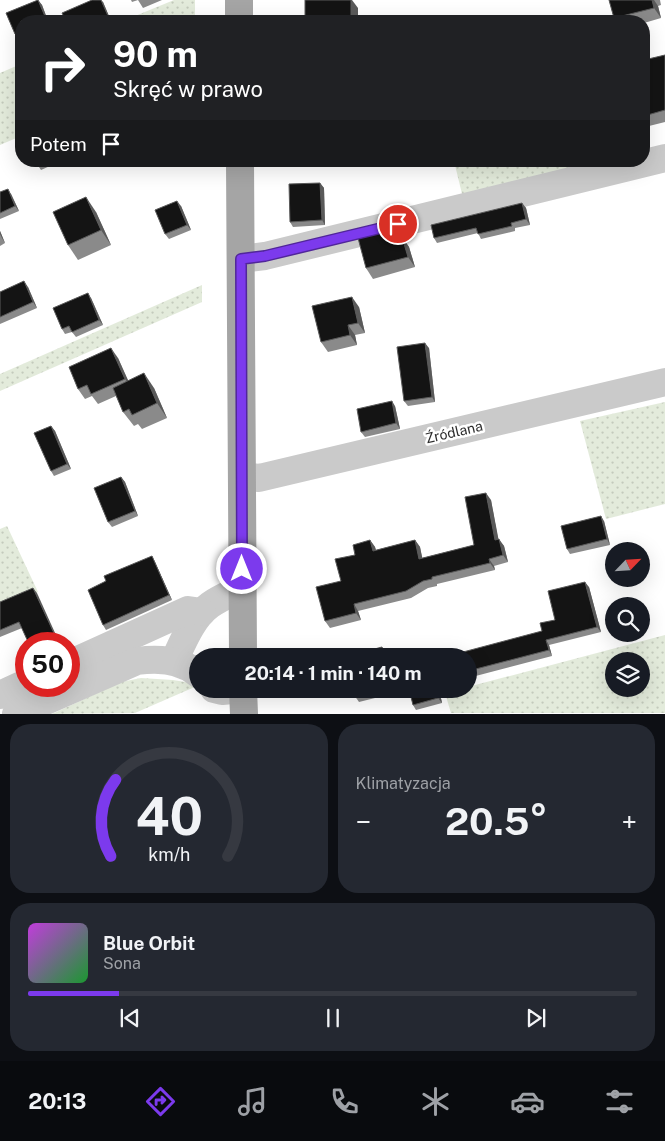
<!DOCTYPE html>
<html lang="pl">
<meta charset="utf-8">
<style>
:root{--surface:#171b24;--page:#242831;--text:#f1f3f6;--muted:#9ea1a6;--line:#363941;--accent:#7c3aed}
body{margin:0;font-family:"Public Sans",sans-serif;background:var(--page);color:var(--text);height:100vh;display:flex;flex-direction:column;font-size:19px;white-space:nowrap}
*{box-sizing:border-box;margin:0}
p{font-size:16px;color:var(--muted)}
.icon{flex:none;width:28px;height:28px;fill:none;stroke:currentColor;stroke-width:2;stroke-linecap:round;stroke-linejoin:round}
.map{position:relative;height:714px;overflow:hidden}
.side{display:flex;flex-direction:column;gap:10px;padding:10px;background:#0d0f14;flex:1}
.side>*{flex:none}
.top-card{position:absolute;left:15px;top:15px;width:635px;height:152px;border-radius:20px;box-shadow:0 5px 20px #0002;background:#202124;color:#fff;overflow:hidden}
.needle{width:32px;rotate:65deg}
.buttons{position:absolute;left:605px;top:542px;display:grid;gap:10px}
.buttons a{display:grid;place-items:center;width:45px;height:45px;border-radius:50%;background:var(--surface);box-shadow:0 5px 20px #0002;font-size:25px}
.speed{position:absolute;left:15px;top:632px;display:flex;gap:10px;font-size:25px;font-weight:700;text-align:center}
.speed>*{display:grid;place-content:center;width:65px;height:65px;border-radius:50%;background:var(--surface);box-shadow:0 5px 20px #0002;line-height:1}
.speed .limit{border:8px solid #d22;background:#fff;color:#111}
.pin{position:absolute;display:grid;place-items:center;width:42px;height:42px;color:#fff;margin:-21px;border:2px solid #fff;border-radius:50%;box-shadow:0 1px 5px #0007}
.me{position:absolute;width:55px;margin:-28px;rotate:0deg;stroke-linejoin:round;filter:drop-shadow(0 0 4px #0008)}
.turn{display:flex;align-items:center;gap:18px;height:105px;padding:0 15px;font-size:22px}
.turn .icon{width:65px;height:65px;stroke-width:2.5}
.turn b{display:block;font-size:35px;line-height:42px}
.then{display:flex;align-items:center;height:48px;padding:0 15px;background:#0003;gap:10px;font-size:19px}
.big{font-size:38px;font-weight:700;line-height:1.1}
.side .tile{flex:1;display:flex;flex-direction:column;justify-content:center;gap:8px;min-width:0;padding:0 18px;border-radius:20px;background:var(--page)}
.side .dial{align-items:center;gap:0}
.dial svg{height:130px;overflow:visible;fill:none;stroke:var(--line);stroke-width:7;stroke-linecap:round;text-anchor:middle}
.dial text{fill:var(--text);stroke:none}
.song{display:flex;align-items:center;gap:15px}
.cover{width:60px;height:60px;border-radius:8px;background:linear-gradient(135deg,hsl(290 70% 55%),hsl(130 70% 35%))}
.played{height:5px;border-radius:2px;background:linear-gradient(90deg,var(--accent) 15%,var(--line) 15%)}
.keys{display:flex;justify-content:space-around;direction:ltr}
.heat{display:flex;justify-content:space-between;align-items:center;font-size:28px;direction:ltr}
.side .tiles{flex:1;display:grid;gap:10px;grid-template-columns:1fr 1fr}
.tile:last-child{grid-column:span 2}
.trip{position:absolute;left:189px;top:648px;width:288px;height:50px;border-radius:25px;background:var(--surface);box-shadow:0 5px 20px #0002;font-weight:700;line-height:50px;text-align:center}
.dock{display:flex;height:80px;justify-content:space-around;align-items:center;background:#090b0e;color:var(--muted)}
.dock .icon{width:35px;height:35px}
.dock .on{color:var(--accent)}
.dock b{font-size:22px;color:var(--text)}
.map>svg:first-child{display:block}
.grass{fill:url(#grass-dots);fill-rule:evenodd}
.lines{fill:none;stroke-linecap:round;stroke-linejoin:round}
.minor{stroke:#cacaca;stroke-width:28}
.major{stroke:#a5a5a5;stroke-width:28}
.wall{fill:#8a8a8a}
.shaded-wall{fill:#5a5a5a}
.building{fill:#141414;stroke:#5a5a5a}
.route-casing{stroke:#51269a;stroke-width:12}
.route{stroke:#7c3aed;stroke-width:9}
.labels{text-anchor:middle;stroke-width:5;stroke-linejoin:round;paint-order:stroke}
.street-label{font-size:14px;fill:#2d2d2d;stroke:#fff}
</style>
<div class="map">
<svg width="665" height="714" viewBox="0 0 665 714">
<defs>
<pattern id="grass-dots" width="8" height="8" patternUnits="userSpaceOnUse" patternTransform="scale(1.25)"><rect width="8" height="8" fill="#e3ebdb"/><path d="M2 2h.1M6 6h.1" fill="none" stroke="#c3cabc" stroke-width="1.8" stroke-linecap="round"/></pattern>
</defs>
<rect width="100%" height="100%" fill="#fff"/>
<g class="grass">
<polygon points="174,0 195,0 195,21 123,21"/>
<polygon points="21,64 21,136 0,145 0,73"/>
<polygon points="454,161 583,161 585,167 463,198"/>
<polygon points="202,285 202,302 0,391 0,374"/>
<polygon points="665,402 665,504 606,519 580,421"/>
<polygon points="7,526 38,592 0,609 0,529"/>
<path d="M665,635v78h-214l-6,-20zM641,661v28h-27v-28z"/>
<polygon points="141,678 173,680 197,684 197,686 135,713 52,714 121,682"/>
</g>
<g class="lines">
<g class="minor">
<polyline points="241,259 265,256 665,158"/>
<polyline points="243,476 259,478 665,382"/>
<path d="M174,661c9,-19 18,-43 36,-56 10,-7 22,-12 32,-17"/>
<polyline points="69,664 188,610 202,612"/>
<polyline points="214,689 222,691 243,689"/>
<polyline points="0,695 26,683"/>
<path d="M16,714l121,-53c21,-3 44,-2 61,13"/>
</g>
<g class="major">
<polyline points="239,0 239,21"/>
<polyline points="240,161 243,656"/>
<polyline points="243,689 244,714"/>
</g>
</g>
<g class="wall">
<polygon points="38,0 42,5 48,21 21,21 21,38 19,40 15,34 6,13"/>
<polygon points="131,0 162,0 143,8 138,0 132,2"/>
<polygon points="609,0 660,0 661,5 658,6 661,18 644,23 644,21 616,21 614,18"/>
<polygon points="103,2 111,21 66,21"/>
<polygon points="665,55 665,122 645,127 645,131 644,131 644,60"/>
<polygon points="35,161 61,161 41,170"/>
<polygon points="427,161 448,161 430,166"/>
<polygon points="320,183 324,188 325,225 293,227 290,222"/>
<polygon points="0,192 11,194 19,211 0,219"/>
<polygon points="522,203 526,208 530,225 515,228 515,231 481,239 478,233 437,243 434,238"/>
<polygon points="181,206 191,230 169,239 165,234"/>
<polygon points="96,212 111,245 78,260 68,245"/>
<polygon points="0,231 5,243 0,246"/>
<polygon points="402,237 409,247 415,267 373,279 366,268 398,238"/>
<polygon points="28,287 37,308 0,324 0,292"/>
<polygon points="91,298 103,325 76,337 72,332 65,334 62,329"/>
<polygon points="359,307 365,333 355,335 357,345 328,352 321,342"/>
<polygon points="429,348 435,402 408,406 404,401"/>
<polygon points="118,358 128,381 154,388 167,418 142,429 138,424 134,426 123,412 116,396 98,404 92,396 85,399 78,389"/>
<polygon points="395,406 400,429 365,437 361,432"/>
<polygon points="51,426 55,431 71,469 54,476 51,471"/>
<polygon points="121,477 125,482 138,516 112,527 108,522"/>
<polygon points="491,500 498,539 504,546 508,562 494,566 495,570 437,584 437,586 428,588 411,598 358,611 361,620 330,628 325,621 341,581 355,555 370,540 375,547 376,550 415,540 420,547 422,558 474,545"/>
<polygon points="604,521 610,545 570,554 567,549"/>
<polygon points="152,556 155,562 172,600 106,630 103,625 106,581"/>
<polygon points="589,587 601,632 549,645 552,656 468,678 468,656 542,631 555,620"/>
<polygon points="37,593 22,628 0,637 0,602"/>
<polygon points="351,689 398,689 399,692 359,702 352,692"/>
<polygon points="409,689 439,689 442,703 416,710 413,705"/>
</g>
<g class="shaded-wall">
<polygon points="38,0 42,5 48,21 47,21"/>
<polygon points="101,0 103,2 111,21 108,16"/>
<polygon points="351,0 352,0 358,8 358,21 351,21"/>
<polygon points="652,0 654,0 658,6 661,18 654,8"/>
<polygon points="320,183 324,188 325,225 322,220"/>
<polygon points="8,189 11,194 19,211 15,206"/>
<polygon points="86,197 96,212 111,245 101,230"/>
<polygon points="177,201 181,206 191,230 187,225"/>
<polygon points="522,203 526,208 530,225 526,219"/>
<polygon points="392,229 399,239 394,239"/>
<polygon points="0,231 5,243 2,238 0,234"/>
<polygon points="402,237 409,247 415,267 408,257"/>
<polygon points="24,281 28,287 37,308 33,302"/>
<polygon points="88,293 91,298 103,325 99,320"/>
<polygon points="352,297 359,307 365,333 358,323"/>
<polygon points="348,325 355,335 357,345 350,335"/>
<polygon points="425,343 429,348 435,402 432,397"/>
<polygon points="111,348 118,358 132,389 125,379"/>
<polygon points="144,373 154,388 167,418 157,403"/>
<polygon points="392,401 395,406 400,429 396,423"/>
<polygon points="51,426 55,431 71,469 67,464"/>
<polygon points="121,477 125,482 138,516 135,511"/>
<polygon points="486,493 491,500 500,547 495,540"/>
<polygon points="601,516 604,521 610,545 607,539"/>
<polygon points="499,539 504,546 508,562 503,555"/>
<polygon points="370,540 375,547 378,558 373,551"/>
<polygon points="415,540 420,547 424,566 419,559"/>
<polygon points="152,556 155,562 172,600 169,595"/>
<polygon points="489,559 494,566 495,570 490,563"/>
<polygon points="585,582 589,587 601,632 597,627"/>
<polygon points="33,588 37,593 60,644 59,644"/>
<polygon points="354,604 358,611 361,620 356,613"/>
<polygon points="546,640 549,645 552,656 549,650"/>
<polygon points="382,647 389,656 385,656"/>
<polygon points="436,689 439,689 442,703 438,698"/>
</g>
<g class="building">
<polygon points="38,0 47,21 21,21 21,32 15,34 6,13"/>
<polygon points="92,0 101,0 108,16 94,21 66,21 62,13"/>
<rect x="305" y="0" width="46" height="21"/>
<polygon points="609,0 652,0 654,8 614,18"/>
<polygon points="665,55 665,110 644,116 644,60"/>
<polygon points="21,121 21,133 17,123"/>
<polygon points="320,183 322,220 290,222 289,184"/>
<polygon points="8,189 15,206 0,213 0,192"/>
<polygon points="86,197 101,230 68,245 53,212"/>
<polygon points="177,201 187,225 165,234 155,210"/>
<polygon points="522,203 526,219 511,223 512,226 478,234 476,228 434,238 431,225"/>
<polygon points="392,229 394,239 402,237 408,257 366,268 358,238"/>
<polygon points="24,281 33,302 0,317 0,292"/>
<polygon points="88,293 99,320 72,332 69,326 62,329 53,308"/>
<polygon points="352,297 358,323 348,325 350,335 321,342 312,306"/>
<polygon points="425,343 432,397 404,401 397,347"/>
<polygon points="111,348 125,379 91,394 87,385 78,389 69,367"/>
<polygon points="144,373 157,403 132,415 129,409 123,412 113,388"/>
<polygon points="392,401 396,423 361,432 357,409"/>
<polygon points="51,426 67,464 51,471 34,433"/>
<polygon points="121,477 135,511 108,522 94,488"/>
<polygon points="486,493 495,540 499,539 503,555 489,559 490,563 432,577 432,579 423,581 406,591 354,604 356,613 325,621 316,587 341,581 335,559 355,555 353,545 370,540 373,551 415,540 419,559 474,545 465,497"/>
<polygon points="601,516 607,539 567,549 561,526"/>
<polygon points="152,556 169,595 103,625 88,590 106,581 104,576"/>
<polygon points="585,582 597,627 546,640 549,650 468,671 468,656 448,656 542,631 540,623 555,620 548,591"/>
<polygon points="33,588 59,644 29,644 19,622 0,630 0,602"/>
<polygon points="382,647 385,656 347,656 348,656"/>
<polygon points="351,689 365,689 352,692"/>
<polygon points="409,689 436,689 438,698 413,705"/>
</g>
<g class="lines">
<g class="route-casing">
<polyline id="route" points="242,569 241,259 265,256 398,224"/>
</g>
<use href="#route" class="route"/>
</g>
<g class="labels">
<g class="street-label">
<text transform="translate(454 432) rotate(-13)" y="5">Źródlana</text>
</g>
</g>
</svg>
<div class="buttons">
<a><svg class="needle" viewBox="-14 -14 28 28"><path d="M0-13l5 13h-10z" fill="#e53935"/><path d="M0 13l5-13h-10z" fill="#9ea1a6"/></svg></a>
<a><svg class="icon" aria-label="search" viewBox="0 0 24 24"><circle cx="10" cy="10" r="6"/><path d="M15 15l6 6"/></svg></a>
<a><svg class="icon" aria-label="layers" viewBox="0 0 24 24"><path d="M12 4l9 5-9 5-9-5zM3 14l9 5 9-5"/></svg></a>
</div>
<div class="speed"><div class="limit">50</div></div>
<div class="pin" style="left:398px;top:224px;background:#d93025"><svg class="icon" aria-label="arrive" viewBox="0 0 24 24"><path d="M6 21V4h12l-3 4 3 4H6"/></svg></div>
<svg class="me" style="left:242px;top:569px" viewBox="-20 -20 40 40"><circle r="17" fill="#7c3aed" stroke="#fff" stroke-width="3"/><path d="M0-11L8 9 0 5-8 9z" fill="#fff"/></svg>
<div class="trip">20:14 · 1 min · 140 m</div>
<div class="top-card">
<div class="turn"><svg class="icon" aria-label="right" viewBox="0 0 24 24"><path d="M7 20v-9h11M14 6l5 5-5 5"/></svg><div><b>90 m</b>Skręć w prawo</div></div>
<div class="then">Potem<svg class="icon" aria-label="arrive" viewBox="0 0 24 24"><path d="M6 21V4h12l-3 4 3 4H6"/></svg></div>
</div>
</div>
<section class="side">
<div class="tiles">
<div class="tile dial"><svg viewBox="0 0 100 80">
<path d="M14 69A42 42 0 1 1 86 69"/>
<path d="M14 69A42 42 0 0 1 17 22" stroke="#7c3aed"/>
<text x="50" y="56" font-size="32" font-weight="700">40</text>
<text x="50" y="72" font-size="11">km/h</text>
</svg></div>
<div class="tile"><p>Klimatyzacja</p>
<div class="heat"><a>−</a><b class="big">20.5°</b><a>+</a></div>
</div>
<div class="tile">
<div class="song"><i class="cover"></i><div><b>Blue Orbit</b><p>Sona</p></div></div>
<div class="played"></div>
<div class="keys"><svg class="icon" aria-label="previous" viewBox="0 0 24 24"><path d="M18 5L8 12l10 7zM5 5v14"/></svg><svg class="icon" aria-label="pause" viewBox="0 0 24 24"><path d="M8 5v14M16 5v14"/></svg><svg class="icon" aria-label="next" viewBox="0 0 24 24"><path d="M6 5l10 7-10 7zM19 5v14"/></svg></div>
</div>
</div>
</section>
<nav class="dock">
<b>20:13</b>
<svg class="icon on" aria-label="directions" viewBox="0 0 24 24"><path d="M12 3l9 9-9 9-9-9zM9 14v-3h6M13 9l2 2-2 2"/></svg>
<svg class="icon" aria-label="music" viewBox="0 0 24 24"><path d="M9 18V5l10-2v13"/><circle cx="6" cy="18" r="3"/><circle cx="16" cy="16" r="3"/></svg>
<svg class="icon" aria-label="phone" viewBox="0 0 24 24"><path d="M5 4h4l2 5-3 2q2 4 5 5l2-3 5 2v4C11 20 4 13 5 4z"/></svg>
<svg class="icon" aria-label="climate" viewBox="0 0 24 24"><path d="M12 3v18M4 7l16 10M4 17L20 7"/></svg>
<svg class="icon" aria-label="car" viewBox="0 0 24 24"><path d="M5 17H2v-5l4-1 3-4h7l3 4 3 1v5h-3M9 17h6M6 11h13"/><circle cx="7" cy="17" r="2"/><circle cx="17" cy="17" r="2"/></svg>
<svg class="icon" aria-label="filters" viewBox="0 0 24 24"><path d="M4 7h16M4 17h16"/><circle cx="9" cy="7" r="2"/><circle cx="15" cy="17" r="2"/></svg>
</nav>
